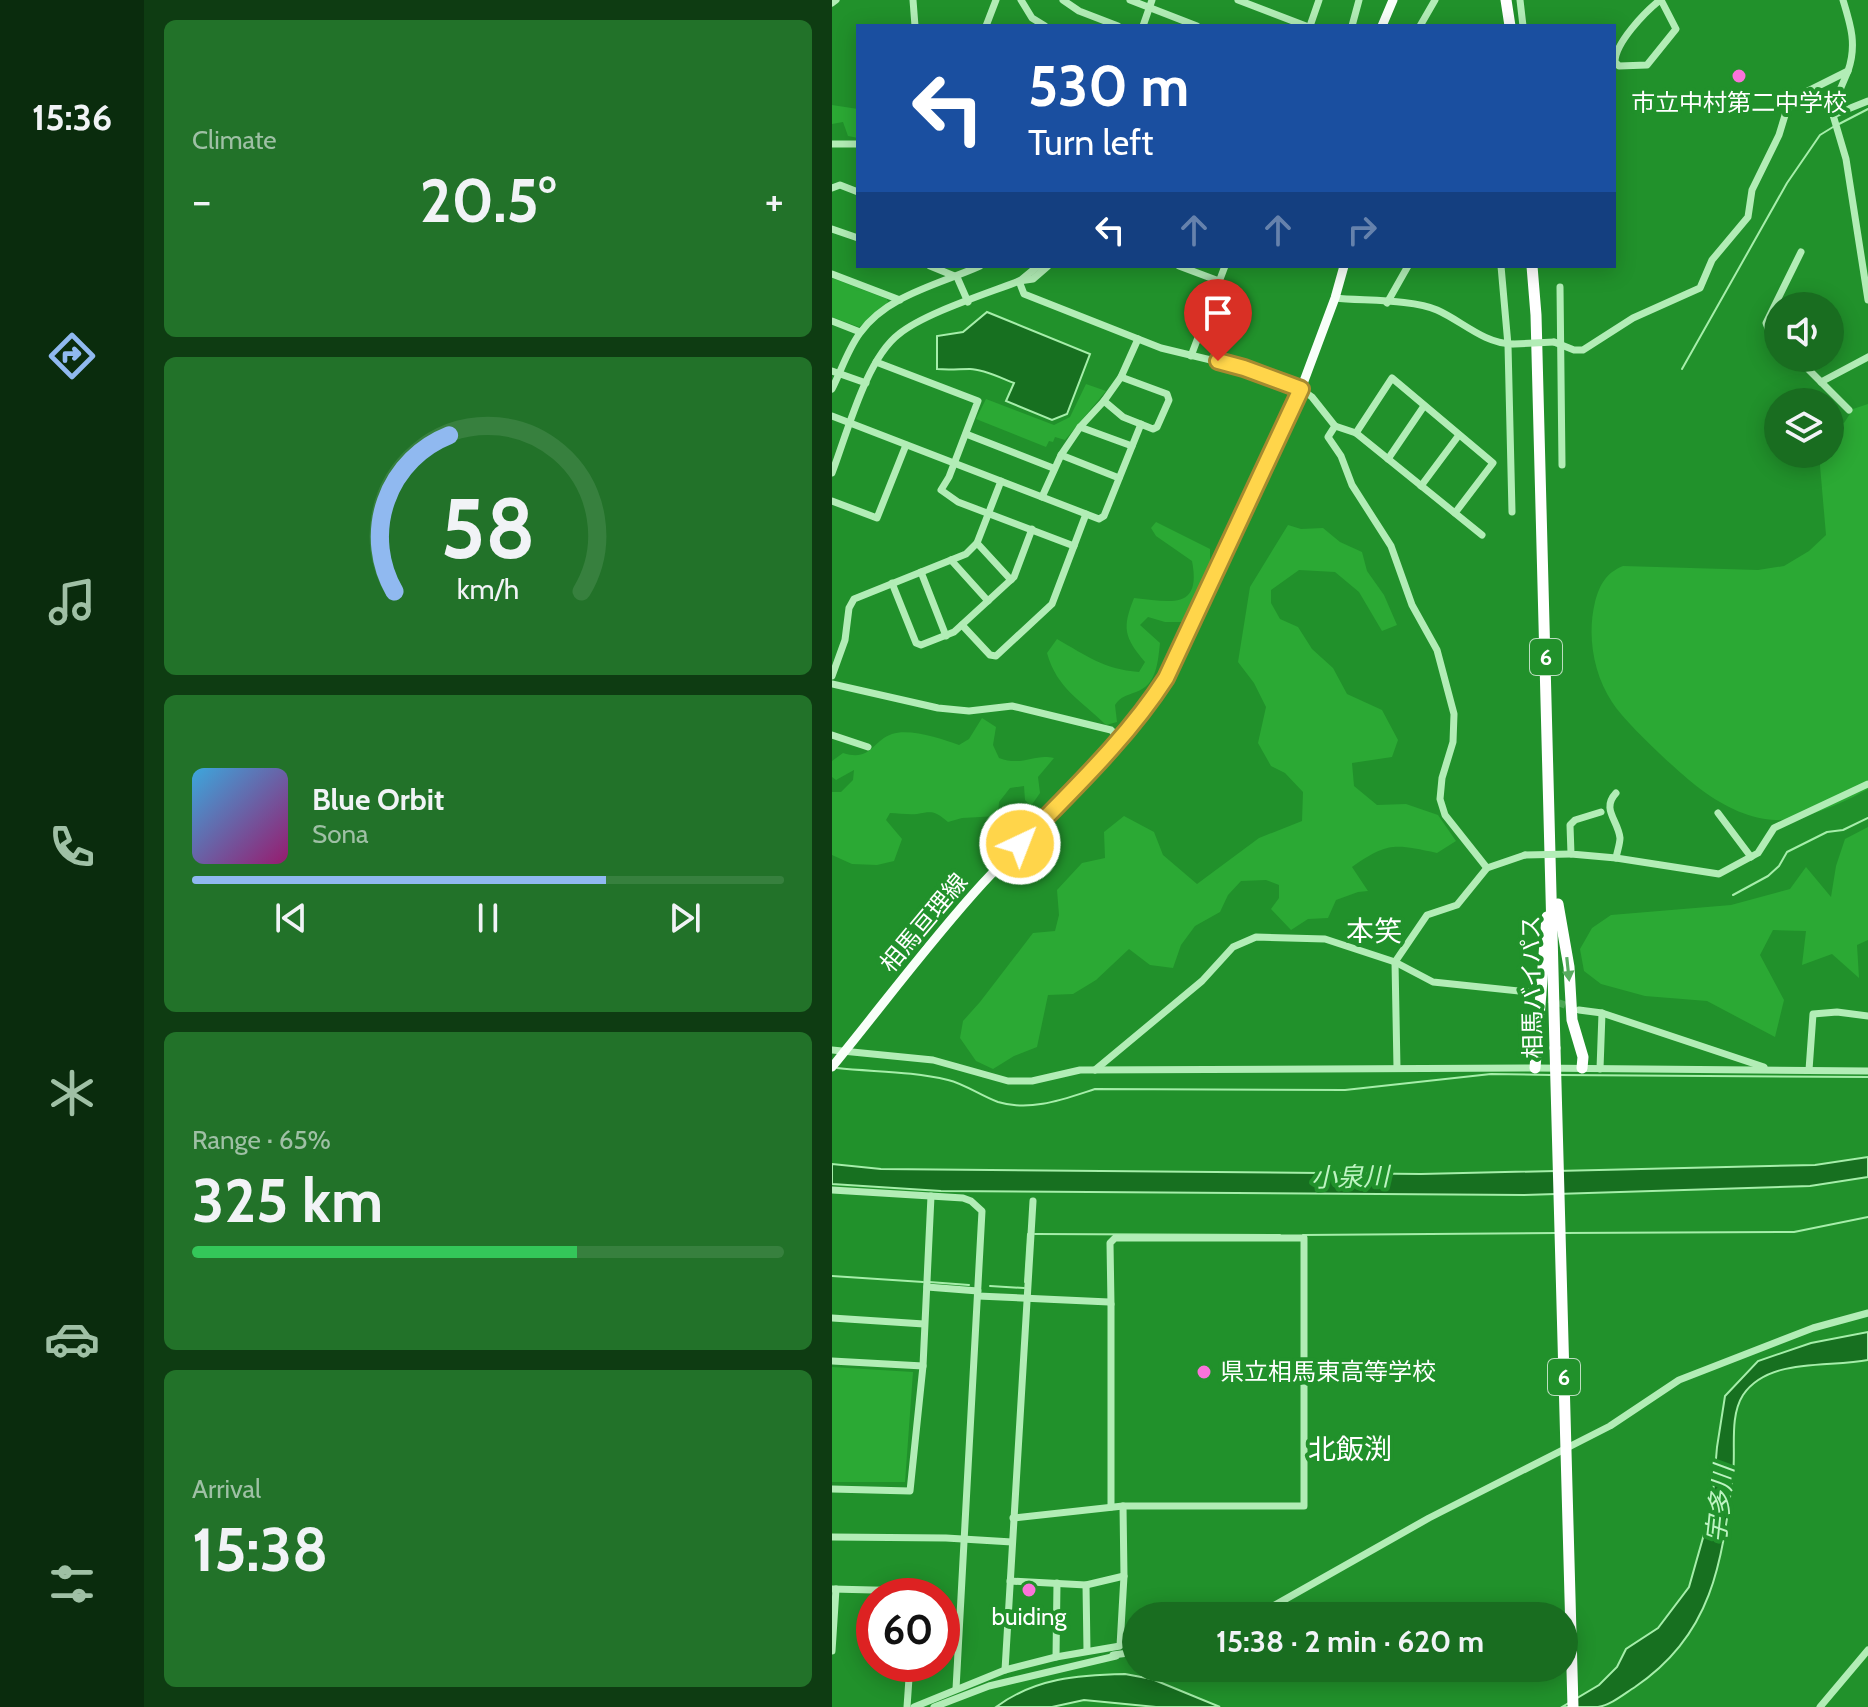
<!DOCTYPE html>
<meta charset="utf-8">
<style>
:root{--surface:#196d20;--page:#227229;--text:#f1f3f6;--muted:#9fc0a5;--line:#37803e;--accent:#90b9f0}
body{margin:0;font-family:Cabin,"Noto Sans JP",sans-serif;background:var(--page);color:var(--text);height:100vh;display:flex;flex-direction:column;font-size:30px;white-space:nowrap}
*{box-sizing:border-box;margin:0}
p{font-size:26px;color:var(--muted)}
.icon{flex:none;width:44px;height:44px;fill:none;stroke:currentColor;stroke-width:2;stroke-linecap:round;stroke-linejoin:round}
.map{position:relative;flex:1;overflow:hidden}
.panel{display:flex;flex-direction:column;gap:20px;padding:20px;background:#0e3c12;width:688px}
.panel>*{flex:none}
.hud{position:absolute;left:24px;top:24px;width:760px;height:244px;border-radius:0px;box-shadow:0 4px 20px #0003;background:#1a4fa0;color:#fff;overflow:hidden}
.controls{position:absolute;left:932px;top:292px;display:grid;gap:16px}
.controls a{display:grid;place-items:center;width:80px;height:80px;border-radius:50%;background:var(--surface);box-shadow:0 4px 20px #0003;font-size:40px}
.speed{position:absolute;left:24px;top:1578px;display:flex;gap:16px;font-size:40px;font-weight:700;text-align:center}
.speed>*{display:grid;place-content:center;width:104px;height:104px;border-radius:50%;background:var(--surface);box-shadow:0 4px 20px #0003;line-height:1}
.speed .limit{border:12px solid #d22;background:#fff;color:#111}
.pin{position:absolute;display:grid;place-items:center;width:68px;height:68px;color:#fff;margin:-82px -34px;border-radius:50% 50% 50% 0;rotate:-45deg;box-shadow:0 0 8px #0007}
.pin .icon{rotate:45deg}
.me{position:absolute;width:88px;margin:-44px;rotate:43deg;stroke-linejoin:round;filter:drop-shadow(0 0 6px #0008)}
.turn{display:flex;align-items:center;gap:28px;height:168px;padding:0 40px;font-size:36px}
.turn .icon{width:104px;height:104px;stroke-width:2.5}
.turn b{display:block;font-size:56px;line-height:68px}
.lanes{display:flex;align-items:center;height:76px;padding:0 40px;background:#0003;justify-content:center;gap:40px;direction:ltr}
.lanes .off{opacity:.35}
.big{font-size:60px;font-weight:700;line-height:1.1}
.panel .card{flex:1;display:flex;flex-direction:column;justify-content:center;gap:12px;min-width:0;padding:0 28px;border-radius:12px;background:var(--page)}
.panel .dial{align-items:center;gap:0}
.dial svg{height:208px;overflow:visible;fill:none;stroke:var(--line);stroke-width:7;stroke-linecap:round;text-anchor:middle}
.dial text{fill:var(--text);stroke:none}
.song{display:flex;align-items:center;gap:24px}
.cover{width:96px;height:96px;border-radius:12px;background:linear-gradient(135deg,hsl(200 70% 55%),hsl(320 70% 35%))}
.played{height:8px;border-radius:4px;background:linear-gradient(90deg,var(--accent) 70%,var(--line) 70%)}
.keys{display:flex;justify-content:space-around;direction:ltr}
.heat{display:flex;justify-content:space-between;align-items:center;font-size:44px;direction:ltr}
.charge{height:12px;border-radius:6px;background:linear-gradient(90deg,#34c759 65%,var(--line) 0)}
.trip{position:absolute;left:290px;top:1602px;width:456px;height:80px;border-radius:40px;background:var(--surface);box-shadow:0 4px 20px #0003;font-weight:700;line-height:80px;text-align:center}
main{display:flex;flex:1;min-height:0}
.tab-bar{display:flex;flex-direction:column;width:144px;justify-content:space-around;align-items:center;background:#0a2c0d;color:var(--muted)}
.tab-bar .icon{width:56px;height:56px}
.tab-bar .current{color:var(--accent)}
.tab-bar b{font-size:36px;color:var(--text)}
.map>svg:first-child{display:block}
.green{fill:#2ba934}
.water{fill:#177020;stroke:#a6eeaa;stroke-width:2}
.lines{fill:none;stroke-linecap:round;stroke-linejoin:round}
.stream{stroke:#a6eeaa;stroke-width:2}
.minor-tunnel{stroke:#4da755;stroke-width:7;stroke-dasharray:7 3.5;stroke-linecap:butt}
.minor{stroke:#b2edb6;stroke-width:7}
.major{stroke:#f8fff9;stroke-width:9}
.highway{stroke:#fff;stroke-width:11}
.minor-bridge{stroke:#b2edb6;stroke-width:7}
.highway-bridge{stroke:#fff;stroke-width:11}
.oneway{fill:#58ac60}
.route-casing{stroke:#a68a30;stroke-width:20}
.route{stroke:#ffd54a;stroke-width:14}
.poi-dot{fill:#fa73da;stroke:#21912b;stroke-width:3}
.labels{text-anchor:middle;stroke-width:8;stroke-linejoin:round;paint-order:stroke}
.shield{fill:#21912b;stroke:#bcdebf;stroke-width:2}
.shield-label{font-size:22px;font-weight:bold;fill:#fff}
.poi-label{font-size:24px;fill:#fff;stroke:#21912b}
.street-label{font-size:24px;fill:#fff;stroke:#21912b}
.water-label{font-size:26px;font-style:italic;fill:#bef4c2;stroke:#21912b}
.quarter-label{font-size:28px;fill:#fff;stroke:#21912b}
</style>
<main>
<nav class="tab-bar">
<b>15:36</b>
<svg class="icon current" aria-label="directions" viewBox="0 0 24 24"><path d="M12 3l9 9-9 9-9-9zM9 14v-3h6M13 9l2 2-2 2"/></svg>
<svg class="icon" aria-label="music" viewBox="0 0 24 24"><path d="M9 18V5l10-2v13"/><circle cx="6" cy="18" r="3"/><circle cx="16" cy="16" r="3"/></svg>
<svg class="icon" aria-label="phone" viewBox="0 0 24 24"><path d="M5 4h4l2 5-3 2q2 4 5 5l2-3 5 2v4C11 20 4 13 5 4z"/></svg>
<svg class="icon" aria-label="climate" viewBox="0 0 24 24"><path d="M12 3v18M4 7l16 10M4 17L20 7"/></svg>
<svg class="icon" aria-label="car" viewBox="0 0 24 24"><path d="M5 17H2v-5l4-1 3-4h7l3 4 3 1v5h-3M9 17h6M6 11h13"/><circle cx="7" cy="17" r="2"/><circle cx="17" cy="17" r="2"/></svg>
<svg class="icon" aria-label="filters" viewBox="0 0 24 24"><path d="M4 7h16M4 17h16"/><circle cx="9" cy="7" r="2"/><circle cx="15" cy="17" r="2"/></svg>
</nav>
<section class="panel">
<div class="card"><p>Climate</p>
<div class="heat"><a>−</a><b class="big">20.5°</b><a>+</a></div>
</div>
<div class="card dial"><svg viewBox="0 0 100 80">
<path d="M14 69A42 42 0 1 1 86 69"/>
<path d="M14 69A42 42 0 0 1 35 9" stroke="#90b9f0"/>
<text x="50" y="56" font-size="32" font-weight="700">58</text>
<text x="50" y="72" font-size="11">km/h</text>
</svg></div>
<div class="card">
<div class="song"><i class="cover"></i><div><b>Blue Orbit</b><p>Sona</p></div></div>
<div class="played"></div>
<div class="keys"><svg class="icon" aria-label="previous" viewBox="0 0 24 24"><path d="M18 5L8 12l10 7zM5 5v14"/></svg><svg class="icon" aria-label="pause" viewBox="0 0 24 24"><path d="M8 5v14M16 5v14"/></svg><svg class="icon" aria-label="next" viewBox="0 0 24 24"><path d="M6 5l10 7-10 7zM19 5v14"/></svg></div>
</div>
<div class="card"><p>Range · 65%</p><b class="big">325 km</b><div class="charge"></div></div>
<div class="card"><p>Arrival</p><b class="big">15:38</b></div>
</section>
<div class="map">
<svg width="1036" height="1707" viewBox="0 0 1036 1707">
<rect width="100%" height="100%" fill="#21912b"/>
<g class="green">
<polygon points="0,105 26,109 26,138 16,136 11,122 0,124"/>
<polygon points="0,278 55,299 56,302 27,327 0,317"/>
<polygon points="254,384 274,391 233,440 223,437 221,442 217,441 214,447 144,419 154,399 222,425 238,417"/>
<path d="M1036,404v385c-25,14 -62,31 -92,31 -24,0 -53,-14 -73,-29 -22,-16 -77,-67 -91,-89 -19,-29 -25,-67 -17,-100 5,-18 11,-29 28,-36l135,4 26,-4 25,-15 17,-16 -7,-81h11v-36l14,5 9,-14z"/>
<path d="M324,522l54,27v22l-26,51h-19l-17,-5 -8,8 20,18c-2,18 -3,42 -24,49 -10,4 -15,4 -21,13l2,17 -11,3c-25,-25 -49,-36 -59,-72l10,-14c30,17 46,30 82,33l6,-10c-21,-25 -23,-34 -11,-64 34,3 68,14 58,-37l-36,-25 -5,-8z"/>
<path d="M456,525l13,4 22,-1 17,14 22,10 5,19 17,24 13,30 -15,6 -23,-39 -24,-20 -36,-2 -28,20v13l9,16 18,8 14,22 21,19 14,26 35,16 16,30 -6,17 -40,6 2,23 23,19 29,-1 32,11 18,26 -19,12c-43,-9 -49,-11 -85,14l16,24 -10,1 -22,8 -8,18 -20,1 -17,11 -20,-21 8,-11v-13l-13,-5 -25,1 -13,14 -8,17 -25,14 -14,19 -8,23 -23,-3 -21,-16 -33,31 -23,14 -25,1 -11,52 -23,9 -21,13 -17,-8 -16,-23 3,-17 17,-19 53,-69 22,-2 4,-16 -2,-25 25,-27 23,-5 -1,-26 20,-16 30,16 9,23 34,29 62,-46 43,-17 1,-29 -18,-19 -14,-7 -13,-23 8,-36 -12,-24 -16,-21 12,-75z"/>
<path d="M150,718l14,9 -3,18 6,13c24,9 35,-5 55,0l-16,19 2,16 -9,13 -6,-6 -1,-14 -14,2 -11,14 -1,14 -36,2 -14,4c-13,-11 -15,-11 -31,-8 -8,1 -19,-1 -27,-1l-4,7 16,19 -8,22 -17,4 -25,-1 -20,-9v-63h9l12,-12 1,-10 -18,10 -4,-3v-16l11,-8c28,9 29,-12 49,-19 18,-6 50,5 67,11l10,-6z"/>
<polygon points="1036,827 1036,940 1025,945 1027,978 1000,954 970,965 974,931 941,930 928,955 952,1000 943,1037 875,1001 813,996 769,984 752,971 748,949 760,928 779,915 899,905 958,889 974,867 999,897 1004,866 1013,839"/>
<polygon points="0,1367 81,1372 73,1482 0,1482"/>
</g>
<g class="water">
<path d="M155,312l103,42 -23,60 -15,6 -46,-19 8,-18c-13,-5 -31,-14 -44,-14 -11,0 -21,1 -33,0v-33l26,-4z"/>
<polygon points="1036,1157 1036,1177 978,1186 692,1195 109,1191 0,1184 0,1164 49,1169 589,1174 983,1165"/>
<path d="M1036,1332v28c-39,8 -99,-3 -125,35 -14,22 -7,55 -10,79 -11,86 -19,160 -98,213 -11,7 -24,18 -37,20 -12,0 -24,0 -36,0l37,-22 18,-18 9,-18 32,-21 31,-41 23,-81 5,-59 8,-51 33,-35 53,-18z"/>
<path d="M293,1674l27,5 68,28h-64l-72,-7 -32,7h-56c39,-29 82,-32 129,-33z"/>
</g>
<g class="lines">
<g class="stream">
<polyline points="1007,124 1036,109"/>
<polyline points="850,369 955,183 988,135 1001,127"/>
<polyline points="901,895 936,876 947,866 955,852 995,832 1011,830 1036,818"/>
<path d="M5,1068c37,4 74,3 111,12 17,4 33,16 50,22 33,10 66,-3 97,-13l250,1 146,-16 59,1"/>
<polyline points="728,1075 1036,1077"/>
<polyline points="731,1233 962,1232 1036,1217"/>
<polyline points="203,1234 448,1235"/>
<polyline points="471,1235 724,1233"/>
<polyline points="0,1276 91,1282"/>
<polyline points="97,1282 137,1285"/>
<polyline points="193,1282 196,1234"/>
<polyline points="158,1286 192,1288"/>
</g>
<polyline class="minor-tunnel" points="697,992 741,1008"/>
<g class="minor">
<polyline points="81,0 83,26"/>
<polyline points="189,0 200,18 213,26"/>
<polyline points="231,0 247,11 286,26"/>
<polyline points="298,0 365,26"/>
<polyline points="406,0 474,26"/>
<polyline points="688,0 691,26"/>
<path d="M828,0c-15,12 -45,43 -45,62l4,4 28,-1 29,-36 -15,-29"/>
<polyline points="0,3 4,0"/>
<polyline points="154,26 164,0"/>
<polyline points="311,26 320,0"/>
<polyline points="478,26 487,0"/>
<polyline points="520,26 527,0"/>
<polyline points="588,26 603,0"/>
<polyline points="1016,71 1002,104 1001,115 1014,159 1036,300"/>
<polyline points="1001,115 1036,101"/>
<polyline points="0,144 26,144"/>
<polyline points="0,188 8,185 26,192"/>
<polyline points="0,229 26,238"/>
<polyline points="98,266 125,277 136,302"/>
<polyline points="347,266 387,281"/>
<polyline points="669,266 676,345 680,512"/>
<polyline points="0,274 68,300"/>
<polyline points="189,280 206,266"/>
<polyline points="187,281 192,294 329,348 412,368 469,389 480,397 503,426 496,437 509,456 520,485 559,546 580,605 605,650 622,714 621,742 610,778 608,799 613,815 655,868"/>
<polyline points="728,287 730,465"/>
<path d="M503,298c27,3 78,1 102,12 25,11 46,33 75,34"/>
<polyline points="555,303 576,266"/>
<polyline points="0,321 28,332"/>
<polyline points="946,340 937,331 934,323 969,252"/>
<path d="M722,342l20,8h9l50,-32 67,-30 12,-28 36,-43 4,-27 27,-55 7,-23 7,-10 11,-9 44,-22c9,-26 3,-45 -5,-71"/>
<polyline points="359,356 393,266"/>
<polyline points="965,358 1017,410"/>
<polyline points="44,362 146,401 117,477 109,490 126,502 242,546"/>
<polyline points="0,371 34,383"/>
<polyline points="989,382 1036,357"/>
<path d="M0,389c9,-18 16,-40 28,-56 27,-38 80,-49 120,-67"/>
<polyline points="272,401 291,417 321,429 325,427 337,400 335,394 289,377"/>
<polyline points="0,416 210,497 229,455 248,427 272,401 289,377 306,339"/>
<polyline points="503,426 524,433 650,535"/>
<polyline points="248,427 300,446"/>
<polyline points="524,433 560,378 661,463 623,513"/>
<polyline points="134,434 221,468"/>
<polyline points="229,455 287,478"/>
<polyline points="556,459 592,406"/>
<path d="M0,473c15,-39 34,-114 67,-139 26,-21 87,-40 120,-53l14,-2 15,-13"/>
<polyline points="589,486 627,435"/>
<polyline points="210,497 267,519 272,516 309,424"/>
<polyline points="0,501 45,518 74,445"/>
<polyline points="145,543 179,580"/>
<polyline points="119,560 156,601"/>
<polyline points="89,572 114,636"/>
<polyline points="60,583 84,643 89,645 122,632 182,577 200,529"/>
<polyline points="130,625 158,655 164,656 220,604 254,514"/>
<polyline points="0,676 13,640 17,608 22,599 134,554 145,543 169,481"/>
<polyline points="0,684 106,708 137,711 180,706 279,730 288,739"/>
<polyline points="0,735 36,747"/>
<polyline points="769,812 743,820 738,825 739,854 784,858 887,874 926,853 942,828 1036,784"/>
<polyline points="886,813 919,857"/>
<path d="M784,858c1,-6 4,-14 4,-20 -2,-18 -19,-29 -4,-45"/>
<polyline points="747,1010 770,1013 932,1067"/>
<polyline points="0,1050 101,1060 176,1081 200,1081 248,1070 703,1068 1036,1071"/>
<polyline points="565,1068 563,962 595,915 625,905 655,868 693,855"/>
<polyline points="768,1069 770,1013"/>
<polyline points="263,1070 370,981 401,947 424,937 493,939 563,962 601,982 697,992"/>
<polyline points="977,1070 981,1014 1005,1012 1036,1016"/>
<polyline points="0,1190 131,1198 139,1201 150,1211 124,1689"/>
<polyline points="95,1287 146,1291"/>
<polyline points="146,1296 277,1302 279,1304 279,1507"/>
<polyline points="0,1318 92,1324"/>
<polyline points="0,1361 91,1366"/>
<polyline points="0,1489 78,1491 91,1366 99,1196"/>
<polyline points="181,1518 291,1506 472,1506 472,1238 283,1238 278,1243 279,1304"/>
<polyline points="0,1537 114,1538 180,1542"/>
<polyline points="178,1581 254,1585 292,1576"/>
<polyline points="254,1585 255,1651"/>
<polyline points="0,1589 82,1591 82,1596"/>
<polyline points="420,1616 436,1609 597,1518 778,1426 847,1380 981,1328 1036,1313"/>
<polyline points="0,1651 4,1589"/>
<polyline points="281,1655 304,1652"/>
<polyline points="224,1657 225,1583"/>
<polyline points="173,1670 201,1201"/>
<polyline points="75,1707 78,1664"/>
<polyline points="82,1707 173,1670 224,1657 288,1646 292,1576 291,1506"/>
<polyline points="102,1707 157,1686 284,1656"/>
<polyline points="988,1707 1036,1650"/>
</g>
<g class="major">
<polyline points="550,26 561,0"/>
<path d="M0,1067c50,-61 98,-126 151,-184 62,-67 134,-128 183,-205l135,-289 34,-91 9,-32"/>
</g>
<g class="highway">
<polyline points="674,0 678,26"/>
<polyline points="700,266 704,315 723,1048"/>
<polyline points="726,904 737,967 740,1020 751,1057 750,1068"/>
<polyline points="703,1068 715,917"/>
</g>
<g class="minor-bridge">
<polyline points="682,344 722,342"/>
<polyline points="693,855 739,854"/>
</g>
<polyline class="highway-bridge" points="723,1048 741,1707"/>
</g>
<defs><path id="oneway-solid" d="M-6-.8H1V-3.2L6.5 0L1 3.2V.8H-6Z" transform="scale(2)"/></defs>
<use class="oneway" href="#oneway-solid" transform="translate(736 969) rotate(84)"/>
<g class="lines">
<g class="route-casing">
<path id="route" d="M188,844c51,-53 106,-104 146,-166l135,-289 -57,-21 -26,-7"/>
</g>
<use href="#route" class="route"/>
</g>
<g class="poi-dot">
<circle cx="907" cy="76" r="8"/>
<circle cx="372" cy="1372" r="8"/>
<circle cx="197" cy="1590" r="8"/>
</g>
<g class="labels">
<g class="shield">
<rect x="698" y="639" width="32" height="36" rx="6"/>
<rect x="716" y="1359" width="32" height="36" rx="6"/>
</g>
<g class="shield-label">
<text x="714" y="665">6</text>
<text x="732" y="1385">6</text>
</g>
<g class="poi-label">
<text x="907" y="111">市立中村第二中学校</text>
<text x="388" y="1380" text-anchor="start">県立相馬東高等学校</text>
<text x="197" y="1625">buiding</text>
</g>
<g class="street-label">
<text transform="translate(92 923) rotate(-50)" y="8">相馬亘理線</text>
<text transform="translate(700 987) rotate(-91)" y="8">相馬バイパス</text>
</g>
<g class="water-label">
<text transform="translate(518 1177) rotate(-1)" y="9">小泉川</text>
<text transform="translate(888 1504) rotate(-84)" y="9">宇多川</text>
</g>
<g class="quarter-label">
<text x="542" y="941">本笑</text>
<text x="518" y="1459">北飯渕</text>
</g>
</g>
</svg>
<div class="controls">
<a><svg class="icon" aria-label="sound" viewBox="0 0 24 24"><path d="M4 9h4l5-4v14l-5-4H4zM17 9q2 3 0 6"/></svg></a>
<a><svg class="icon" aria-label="layers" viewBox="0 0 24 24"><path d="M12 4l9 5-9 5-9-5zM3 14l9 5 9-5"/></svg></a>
</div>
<div class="speed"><div class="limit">60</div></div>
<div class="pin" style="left:386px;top:361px;background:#d93025"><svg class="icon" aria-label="arrive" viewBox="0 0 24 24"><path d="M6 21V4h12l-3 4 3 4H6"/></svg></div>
<svg class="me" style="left:188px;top:844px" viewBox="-20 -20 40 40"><circle r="17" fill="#ffd54a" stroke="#fff" stroke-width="3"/><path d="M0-11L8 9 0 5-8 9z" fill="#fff"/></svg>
<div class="trip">15:38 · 2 min · 620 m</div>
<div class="hud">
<div class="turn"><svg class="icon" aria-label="left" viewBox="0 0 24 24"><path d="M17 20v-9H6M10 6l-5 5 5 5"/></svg><div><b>530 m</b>Turn left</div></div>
<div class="lanes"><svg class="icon" aria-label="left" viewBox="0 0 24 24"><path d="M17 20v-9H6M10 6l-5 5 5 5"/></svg><svg class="icon off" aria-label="ahead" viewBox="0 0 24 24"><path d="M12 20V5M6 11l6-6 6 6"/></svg><svg class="icon off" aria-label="ahead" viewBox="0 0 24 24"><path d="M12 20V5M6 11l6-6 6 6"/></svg><svg class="icon off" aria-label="right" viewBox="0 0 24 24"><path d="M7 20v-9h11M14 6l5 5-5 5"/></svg></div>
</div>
</div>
</main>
